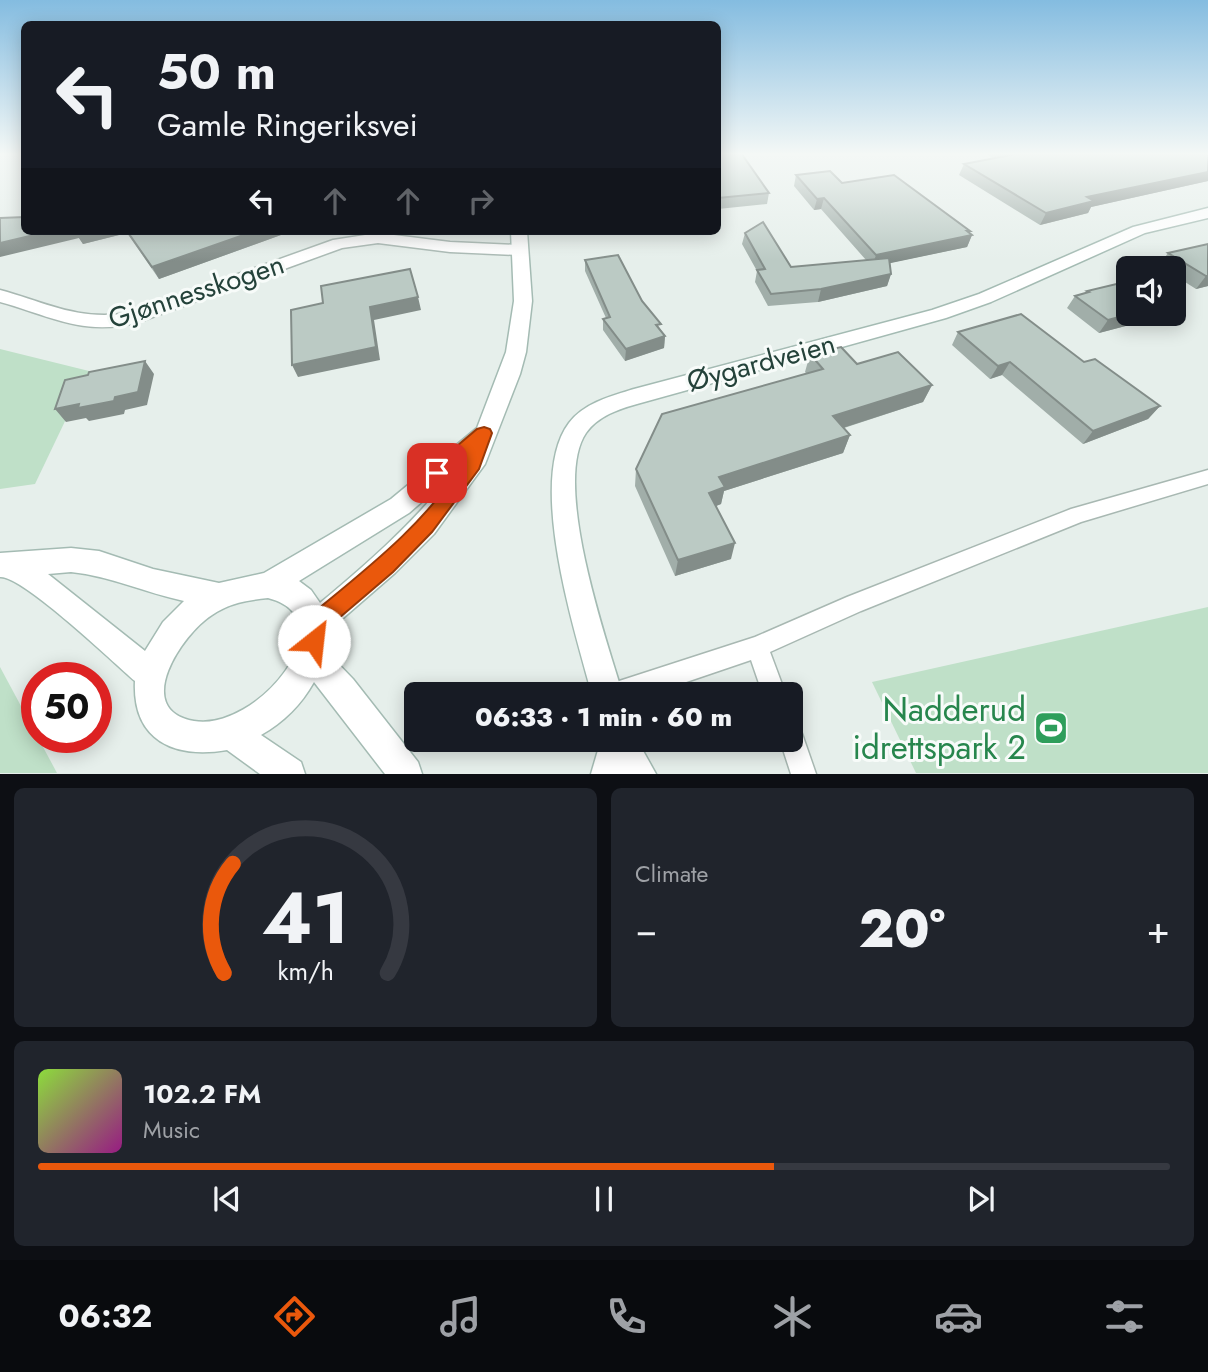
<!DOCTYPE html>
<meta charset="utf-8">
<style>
:root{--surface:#171b24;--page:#20242c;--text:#f1f3f6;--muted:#9ea1a6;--line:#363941;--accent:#ea580c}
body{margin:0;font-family:Jost,sans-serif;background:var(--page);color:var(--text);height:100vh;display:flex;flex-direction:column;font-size:26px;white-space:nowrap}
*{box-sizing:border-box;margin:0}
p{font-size:23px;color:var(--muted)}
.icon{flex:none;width:38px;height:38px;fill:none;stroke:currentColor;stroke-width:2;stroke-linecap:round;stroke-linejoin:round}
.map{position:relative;height:774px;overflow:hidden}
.sheet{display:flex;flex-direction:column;gap:14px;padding:14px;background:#0d0f14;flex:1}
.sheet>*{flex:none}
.banner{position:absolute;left:21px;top:21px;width:700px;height:214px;border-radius:10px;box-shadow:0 4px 18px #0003;background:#171b24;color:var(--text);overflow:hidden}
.controls{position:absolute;left:1116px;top:256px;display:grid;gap:14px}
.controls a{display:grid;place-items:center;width:70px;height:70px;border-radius:10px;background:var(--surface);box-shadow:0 4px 18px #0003;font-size:35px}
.speed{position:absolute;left:21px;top:662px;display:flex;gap:14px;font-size:35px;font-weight:700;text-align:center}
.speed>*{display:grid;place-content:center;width:91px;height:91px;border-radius:50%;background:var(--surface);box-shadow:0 4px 18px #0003;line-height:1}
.speed .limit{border:10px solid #d22;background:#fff;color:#111}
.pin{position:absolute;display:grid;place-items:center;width:60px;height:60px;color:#fff;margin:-30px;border-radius:14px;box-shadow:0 4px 10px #0006}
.me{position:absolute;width:77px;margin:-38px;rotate:29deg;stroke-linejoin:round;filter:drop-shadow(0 0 5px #0008)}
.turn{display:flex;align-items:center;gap:24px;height:147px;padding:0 21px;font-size:32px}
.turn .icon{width:91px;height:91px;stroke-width:2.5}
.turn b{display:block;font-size:49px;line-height:60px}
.lanes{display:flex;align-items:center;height:66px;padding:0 21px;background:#0003;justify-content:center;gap:35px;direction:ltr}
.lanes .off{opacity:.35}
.big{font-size:52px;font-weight:800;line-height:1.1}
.sheet .tile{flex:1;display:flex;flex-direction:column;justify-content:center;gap:10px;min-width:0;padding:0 24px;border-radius:10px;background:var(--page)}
.sheet .dial{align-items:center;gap:0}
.dial svg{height:182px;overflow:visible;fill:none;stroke:var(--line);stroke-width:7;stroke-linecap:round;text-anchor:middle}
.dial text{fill:var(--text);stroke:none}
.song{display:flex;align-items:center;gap:21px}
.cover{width:84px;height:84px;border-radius:10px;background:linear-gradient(135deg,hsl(90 70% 55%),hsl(310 70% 35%))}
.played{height:7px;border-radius:4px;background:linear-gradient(90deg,var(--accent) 65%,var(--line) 65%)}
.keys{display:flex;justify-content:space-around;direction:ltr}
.heat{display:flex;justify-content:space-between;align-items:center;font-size:38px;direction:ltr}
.sheet .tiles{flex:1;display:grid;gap:14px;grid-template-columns:1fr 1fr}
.tile:last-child{grid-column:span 2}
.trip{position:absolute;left:404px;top:682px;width:399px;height:70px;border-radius:10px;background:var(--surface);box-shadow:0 4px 18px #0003;font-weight:800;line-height:70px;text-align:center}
.dock{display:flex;height:112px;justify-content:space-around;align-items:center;background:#090b0e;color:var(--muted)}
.dock .icon{width:49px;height:49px}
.dock .selected{color:var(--accent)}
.dock b{font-size:32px;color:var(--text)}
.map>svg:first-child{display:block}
.green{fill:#bfe0c8}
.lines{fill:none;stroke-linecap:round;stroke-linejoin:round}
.lane-casing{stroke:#a8b8b2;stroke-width:3}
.street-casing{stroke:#a8b8b2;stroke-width:3}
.secondary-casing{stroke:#a4bbb3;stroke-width:3}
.lane{fill:#fff;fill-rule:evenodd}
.street{fill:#fff;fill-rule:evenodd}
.secondary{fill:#fff;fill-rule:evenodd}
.wall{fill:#a1aea9}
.shaded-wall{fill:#838d89}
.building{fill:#bbcac4;stroke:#838d89;stroke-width:2}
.route{fill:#ea580c;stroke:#983908;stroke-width:2}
.labels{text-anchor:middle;stroke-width:6;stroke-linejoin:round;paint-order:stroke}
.street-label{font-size:28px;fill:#24423a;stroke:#f7fbf9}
.near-leisure-label{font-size:33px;fill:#27864d;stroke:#f7fbf9;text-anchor:end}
</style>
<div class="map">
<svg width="1208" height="774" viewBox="0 0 1208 774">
<rect width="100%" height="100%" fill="#e6efeb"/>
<g class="green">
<polygon points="0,349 89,371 35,484 0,489"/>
<polygon points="1208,607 1208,773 916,773 872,682"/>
<polygon points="0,667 57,773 0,773"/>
</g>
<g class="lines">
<g class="lane-casing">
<g id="lane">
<polygon points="1208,470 1208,484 1081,522 861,611 770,652 786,695 763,695 751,660 648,695 602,695 605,687 613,683 755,637 847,597 1071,509"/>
<polygon points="791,725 800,728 816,774 791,774 780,740 791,740"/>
</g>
</g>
<g class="street-casing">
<path id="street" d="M378,233l72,9 68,3 8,5 -8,5 -68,-3 -72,-9 -36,5 -203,74c-55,15 -88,-6 -139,-20v-12c48,13 77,31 129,23l204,-73z"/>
</g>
<g class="secondary-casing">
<g id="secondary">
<path d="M1208,208v10l-63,15 -154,69 -45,16 -309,86c-18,5 -39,12 -51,29 -34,50 20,206 37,262h-31c-17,-64 -66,-215 -23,-272 15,-20 42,-27 65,-34l298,-79 47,-16 154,-67z"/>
<path d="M511,231h16l5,70 -6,51 -6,22 -35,90 -51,70 -39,39 -68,59 -1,19 27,28 65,83 4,12h-37l-71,-92c-13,23 -30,40 -53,53l40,27 4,12h-45l-33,-24c-52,9 -95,-9 -92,-69 -21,-18 -113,-106 -135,-104v-24l71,-5 28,3 54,18 66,14 45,-10 127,-74 86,-71 29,-76 8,-51zM448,479c-38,47 -81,85 -128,124l-9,-13 -12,-9 110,-68zM71,572c39,4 75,21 113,29l-21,21 -18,29 -97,-77zM268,598c82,21 -12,134 -74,123 -63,-11 -12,-87 18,-106 17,-12 36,-15 56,-17z"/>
<polygon points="601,740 637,740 656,774 591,774"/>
</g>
</g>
<use href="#lane" class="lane"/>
<use href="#street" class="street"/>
<use href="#secondary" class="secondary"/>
</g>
<g class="wall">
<polygon points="718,153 769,193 767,204 718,209"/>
<polygon points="985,153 1208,153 1208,181 1091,207 1088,213 1040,225 959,175 964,164 993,158"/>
<polygon points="796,175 842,183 970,231 969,233 972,235 967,247 889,263 891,274 887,286 818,302 768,306 755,282 757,271 742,244 745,233 791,267 866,260 821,209 814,210 794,186"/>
<polygon points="24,231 292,231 159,279 127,233 83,244 79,238"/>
<polygon points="1208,244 1208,286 1196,289 1174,275 1174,268 1162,268 1159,266 1168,253"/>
<polygon points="585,260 642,301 665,336 664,348 625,361 603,330 603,319 606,318 585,271"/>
<polygon points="1087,291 1129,313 1160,313 1156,318 1099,333 1067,308 1075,296 1085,293"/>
<polygon points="958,332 1084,362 1160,406 1148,419 1083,444 1002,375 990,379 952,345"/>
<polygon points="810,354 857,364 932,385 923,402 844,428 850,435 843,453 724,491 721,504 716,506 731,559 675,576 635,486 636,469 806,373 805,372"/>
</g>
<g class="shaded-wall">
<polygon points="1208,172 1208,181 1091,207 1088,213 1040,225 1046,213 1087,197"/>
<polygon points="824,198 821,209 814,210 817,199"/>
<polygon points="51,231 126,231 127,233 83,244 79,238 0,257 0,243"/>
<polygon points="255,231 292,231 159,279 152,267"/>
<polygon points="972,235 967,247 872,267 876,255"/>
<polygon points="891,274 887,286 818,302 821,289"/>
<polygon points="1206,276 1208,276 1208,286 1196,289"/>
<polygon points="418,297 421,310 374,320 380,360 298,377 292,365 370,307"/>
<polygon points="1134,313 1160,313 1156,318 1099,333 1108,320"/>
<polygon points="665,336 664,348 625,361 626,349"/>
<polygon points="145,361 154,374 147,405 125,410 124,414 89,421 86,418 66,422 55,409 115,397"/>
<polygon points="1010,362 1002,375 990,379 998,366"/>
<polygon points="932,385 923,402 827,433 833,416"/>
<polygon points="1160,406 1148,419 1083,444 1093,431"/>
<polygon points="850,435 843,453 724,491 721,504 706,510 709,493 719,477"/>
<polygon points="735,543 731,559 675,576 678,560"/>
</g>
<g class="building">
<polygon points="718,153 741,153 769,193 718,198"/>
<polygon points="1008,153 1208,153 1208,172 1087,197 1094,201 1046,213 964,164 1011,155"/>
<polygon points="830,171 842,183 894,175 970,231 967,231 972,235 876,255 824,198 817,199 796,175"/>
<polygon points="24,217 24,231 51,231 0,243 0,218"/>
<polygon points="763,222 791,267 889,258 891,274 821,289 771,294 757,270 765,269 745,233"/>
<polygon points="127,231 255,231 152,267"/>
<polygon points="1208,244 1208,276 1206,276 1168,253"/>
<polygon points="618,255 642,301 661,324 656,325 665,336 626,349 603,319 610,317 585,260"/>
<polygon points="410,269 418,297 370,307 376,347 292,365 291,310 323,303 321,286"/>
<polygon points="1129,281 1129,313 1134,313 1108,320 1075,296 1089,292 1087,291"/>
<polygon points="1021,314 1084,362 1095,359 1160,406 1093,431 1010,362 998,366 958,332"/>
<polygon points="841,347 857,364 898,352 932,385 833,416 850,435 719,477 725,487 709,493 735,543 678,560 636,469 662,414 823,369 810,354"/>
<polygon points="145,361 138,392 115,397 114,401 78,408 79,404 55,409 65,380 88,375 89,372"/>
</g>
<linearGradient id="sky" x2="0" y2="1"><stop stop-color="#84bce0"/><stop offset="0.59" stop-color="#f4f8f6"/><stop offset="1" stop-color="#f4f8f6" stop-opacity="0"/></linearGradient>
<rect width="1208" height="261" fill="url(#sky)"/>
<path class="route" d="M484,427l6,2 2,4 -13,36 -47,63 -39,40 -68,58 -3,18 -8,4 -8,-4 -3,-7 4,-23c58,-48 119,-94 159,-159 -10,9 -21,24 -35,19l-3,-5 3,-5 46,-39z"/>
<defs>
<g id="stadium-square" transform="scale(1.75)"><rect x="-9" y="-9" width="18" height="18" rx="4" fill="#2e9e5b" stroke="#f7fbf9"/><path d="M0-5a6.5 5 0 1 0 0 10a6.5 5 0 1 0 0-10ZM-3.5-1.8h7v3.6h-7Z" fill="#fff"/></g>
</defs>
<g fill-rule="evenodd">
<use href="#stadium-square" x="1051" y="728"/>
</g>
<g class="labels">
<g class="street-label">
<text transform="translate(196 291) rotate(-18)" y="10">Gjønnesskogen</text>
<text transform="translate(761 362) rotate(-15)" y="10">Øygardveien</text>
</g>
<g class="near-leisure-label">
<text x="1026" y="721">Nadderud<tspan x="1026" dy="38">idrettspark 2</tspan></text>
</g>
</g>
</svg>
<div class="controls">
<a><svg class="icon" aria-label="sound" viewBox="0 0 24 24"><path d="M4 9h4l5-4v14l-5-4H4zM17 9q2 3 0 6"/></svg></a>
</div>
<div class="speed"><div class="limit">50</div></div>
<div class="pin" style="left:437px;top:473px;background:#d93025"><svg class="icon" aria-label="arrive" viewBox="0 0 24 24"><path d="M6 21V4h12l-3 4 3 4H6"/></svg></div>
<svg class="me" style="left:314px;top:641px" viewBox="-20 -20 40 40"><circle r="19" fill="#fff"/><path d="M0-13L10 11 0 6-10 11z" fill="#ea580c"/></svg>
<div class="trip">06:33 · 1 min · 60 m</div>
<div class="banner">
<div class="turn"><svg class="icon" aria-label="left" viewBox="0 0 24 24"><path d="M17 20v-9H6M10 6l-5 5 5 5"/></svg><div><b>50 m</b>Gamle Ringeriksvei</div></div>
<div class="lanes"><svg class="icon" aria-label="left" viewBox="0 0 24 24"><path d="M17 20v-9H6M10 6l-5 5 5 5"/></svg><svg class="icon off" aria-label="ahead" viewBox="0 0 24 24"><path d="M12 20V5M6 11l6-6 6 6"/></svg><svg class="icon off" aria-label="ahead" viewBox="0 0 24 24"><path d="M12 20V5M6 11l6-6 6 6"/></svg><svg class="icon off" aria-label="right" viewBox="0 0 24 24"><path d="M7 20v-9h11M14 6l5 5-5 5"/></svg></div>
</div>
</div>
<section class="sheet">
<div class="tiles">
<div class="tile dial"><svg viewBox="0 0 100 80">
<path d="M14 69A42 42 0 1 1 86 69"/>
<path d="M14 69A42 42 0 0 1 18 21" stroke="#ea580c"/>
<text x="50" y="56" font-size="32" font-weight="700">41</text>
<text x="50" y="72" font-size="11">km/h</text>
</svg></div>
<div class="tile"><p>Climate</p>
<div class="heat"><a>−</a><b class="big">20°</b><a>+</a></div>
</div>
<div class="tile">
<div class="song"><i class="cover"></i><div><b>102.2 FM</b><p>Music</p></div></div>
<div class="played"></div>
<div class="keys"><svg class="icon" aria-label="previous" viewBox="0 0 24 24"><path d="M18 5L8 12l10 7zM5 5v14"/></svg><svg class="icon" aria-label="pause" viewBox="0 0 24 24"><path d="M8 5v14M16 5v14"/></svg><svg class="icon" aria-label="next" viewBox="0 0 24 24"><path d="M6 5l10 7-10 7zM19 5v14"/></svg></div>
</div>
</div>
</section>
<nav class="dock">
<b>06:32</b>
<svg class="icon selected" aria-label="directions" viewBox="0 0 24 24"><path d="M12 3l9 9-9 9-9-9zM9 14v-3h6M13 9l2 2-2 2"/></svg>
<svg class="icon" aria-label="music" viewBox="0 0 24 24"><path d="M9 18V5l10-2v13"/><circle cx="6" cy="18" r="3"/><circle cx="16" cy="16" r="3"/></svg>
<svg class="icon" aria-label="phone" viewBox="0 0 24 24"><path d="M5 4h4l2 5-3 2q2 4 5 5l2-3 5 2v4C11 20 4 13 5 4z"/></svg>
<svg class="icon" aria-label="climate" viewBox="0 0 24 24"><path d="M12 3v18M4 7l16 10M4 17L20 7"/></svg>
<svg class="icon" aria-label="car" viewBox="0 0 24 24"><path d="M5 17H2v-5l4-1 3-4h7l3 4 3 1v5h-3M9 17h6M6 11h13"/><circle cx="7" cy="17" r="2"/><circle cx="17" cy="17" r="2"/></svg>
<svg class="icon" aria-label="filters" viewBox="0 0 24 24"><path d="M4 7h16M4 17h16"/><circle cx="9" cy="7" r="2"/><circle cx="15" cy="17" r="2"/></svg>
</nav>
